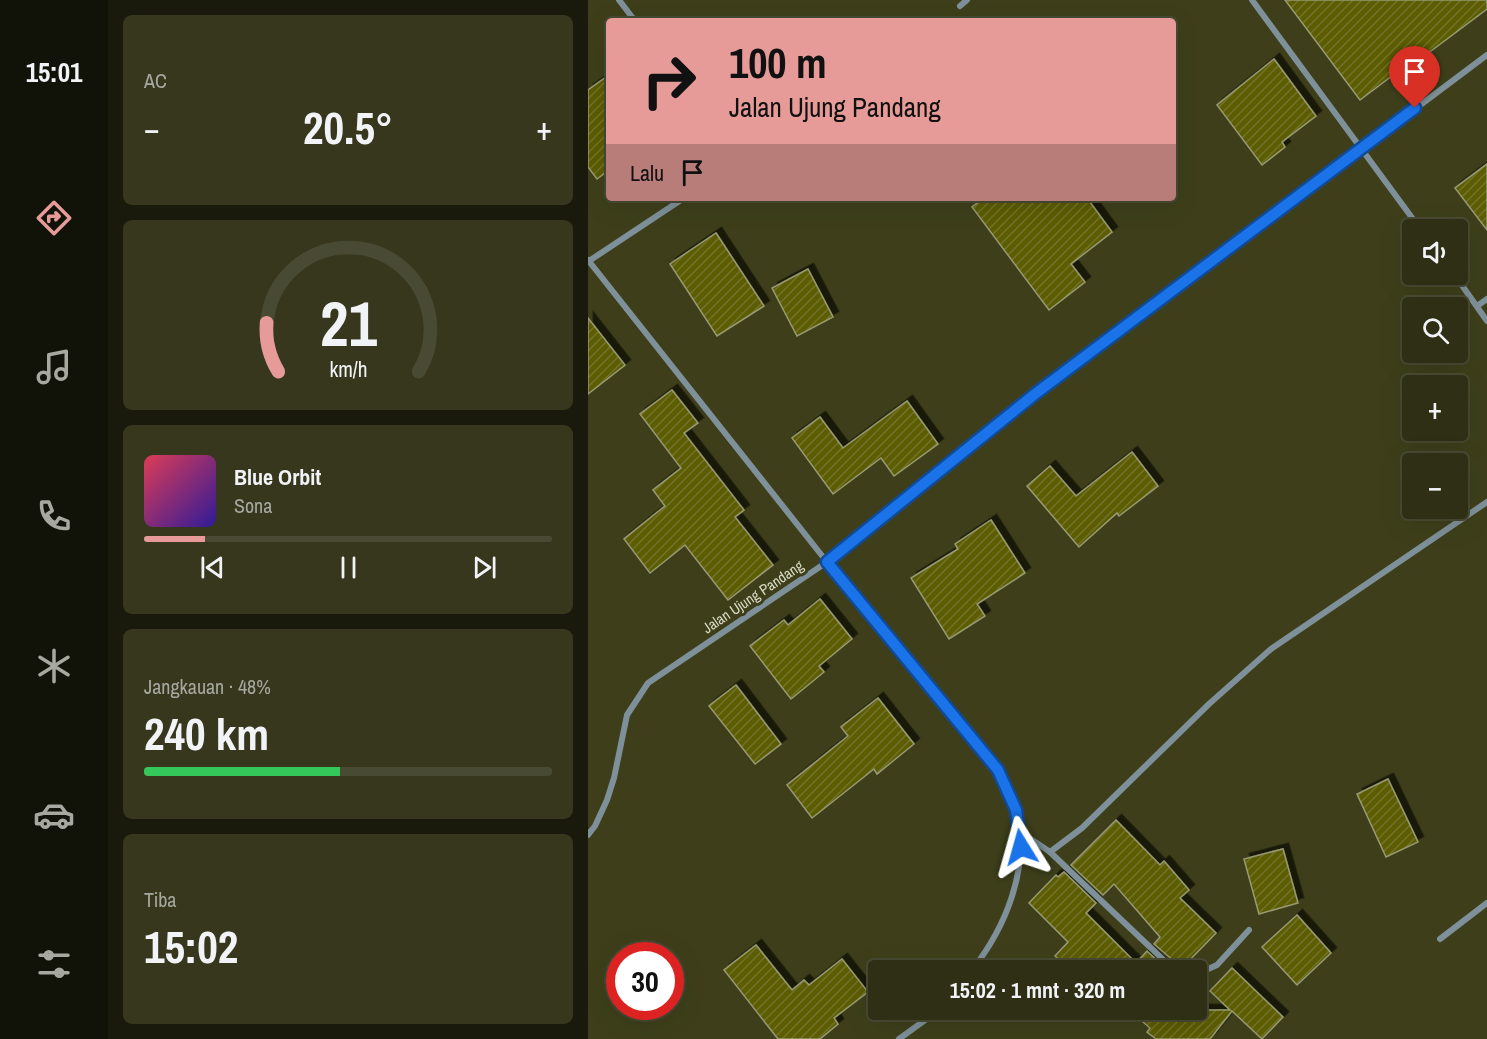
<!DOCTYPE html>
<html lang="id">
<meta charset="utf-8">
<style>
:root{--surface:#2e2f14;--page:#36371d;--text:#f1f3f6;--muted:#a7a9a0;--line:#494a34;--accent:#e69b98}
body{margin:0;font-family:"Archivo Narrow",sans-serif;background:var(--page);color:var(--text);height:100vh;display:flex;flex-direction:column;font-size:22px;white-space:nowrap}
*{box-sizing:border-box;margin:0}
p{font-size:20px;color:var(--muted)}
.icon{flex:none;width:33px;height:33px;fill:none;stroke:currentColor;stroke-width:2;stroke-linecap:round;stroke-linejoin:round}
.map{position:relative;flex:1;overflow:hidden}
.drawer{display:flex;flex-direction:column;gap:15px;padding:15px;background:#191a0b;width:480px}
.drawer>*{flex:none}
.guide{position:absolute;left:18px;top:18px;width:570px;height:183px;border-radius:6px;box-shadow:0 6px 24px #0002,0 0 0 2px var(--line);background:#e69b98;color:#111;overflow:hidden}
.buttons{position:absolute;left:814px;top:219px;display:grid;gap:12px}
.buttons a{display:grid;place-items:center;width:66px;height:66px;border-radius:6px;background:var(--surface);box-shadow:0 6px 24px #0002,0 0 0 2px var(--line);font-size:30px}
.speed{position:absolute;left:18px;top:942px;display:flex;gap:12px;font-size:30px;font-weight:700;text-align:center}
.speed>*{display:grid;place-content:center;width:78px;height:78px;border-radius:50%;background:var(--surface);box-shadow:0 6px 24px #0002,0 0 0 2px var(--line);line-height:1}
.speed .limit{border:9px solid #d22;background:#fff;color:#111}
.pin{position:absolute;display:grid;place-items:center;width:51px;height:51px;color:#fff;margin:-62px -26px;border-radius:50% 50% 50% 0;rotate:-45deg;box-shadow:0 0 6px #0007}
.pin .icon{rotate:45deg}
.me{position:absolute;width:66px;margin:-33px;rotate:352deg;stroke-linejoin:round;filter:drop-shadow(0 0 4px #0008)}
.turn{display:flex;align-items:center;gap:21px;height:126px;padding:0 24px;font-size:27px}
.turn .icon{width:78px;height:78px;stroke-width:2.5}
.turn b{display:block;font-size:42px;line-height:51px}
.then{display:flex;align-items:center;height:57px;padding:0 24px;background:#0003;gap:12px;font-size:22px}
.big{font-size:45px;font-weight:700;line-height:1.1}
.drawer .tile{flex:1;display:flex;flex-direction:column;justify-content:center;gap:9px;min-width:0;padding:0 21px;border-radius:9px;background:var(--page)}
.drawer .dial{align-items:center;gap:0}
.dial svg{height:156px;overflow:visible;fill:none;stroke:var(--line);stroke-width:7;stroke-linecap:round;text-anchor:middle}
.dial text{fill:var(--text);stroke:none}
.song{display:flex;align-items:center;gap:18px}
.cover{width:72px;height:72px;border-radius:9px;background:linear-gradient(135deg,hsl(350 70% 55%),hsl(250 70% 35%))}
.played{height:6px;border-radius:3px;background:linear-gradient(90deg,var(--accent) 15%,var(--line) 15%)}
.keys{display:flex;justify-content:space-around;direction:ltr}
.heat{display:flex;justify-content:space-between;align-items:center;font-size:33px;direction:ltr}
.charge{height:9px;border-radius:4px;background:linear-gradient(90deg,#34c759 48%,var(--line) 0)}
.trip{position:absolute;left:280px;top:960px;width:339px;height:60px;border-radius:6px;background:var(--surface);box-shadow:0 6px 24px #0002,0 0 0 2px var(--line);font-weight:700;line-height:60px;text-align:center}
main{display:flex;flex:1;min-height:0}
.menu{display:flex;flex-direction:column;width:108px;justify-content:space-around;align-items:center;background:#121308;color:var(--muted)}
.menu .icon{width:42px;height:42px}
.menu .selected{color:var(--accent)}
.menu b{font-size:27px;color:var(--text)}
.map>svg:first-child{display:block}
.building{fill:url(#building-hatch);stroke:#989a72;stroke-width:1.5;filter:url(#shadow)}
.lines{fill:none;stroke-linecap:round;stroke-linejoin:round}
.street{stroke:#7e9099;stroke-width:6}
.route-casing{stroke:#114b97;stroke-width:15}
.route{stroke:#1a73e8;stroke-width:10}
.labels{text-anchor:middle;stroke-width:6;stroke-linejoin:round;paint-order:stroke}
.street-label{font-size:15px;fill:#d8dac5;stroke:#3e3f1a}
</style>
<main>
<nav class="menu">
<b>15:01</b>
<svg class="icon selected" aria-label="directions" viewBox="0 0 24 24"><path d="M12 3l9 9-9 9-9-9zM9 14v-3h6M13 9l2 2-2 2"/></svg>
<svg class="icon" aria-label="music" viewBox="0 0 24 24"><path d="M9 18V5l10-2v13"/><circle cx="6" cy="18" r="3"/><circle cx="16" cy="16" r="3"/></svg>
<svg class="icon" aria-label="phone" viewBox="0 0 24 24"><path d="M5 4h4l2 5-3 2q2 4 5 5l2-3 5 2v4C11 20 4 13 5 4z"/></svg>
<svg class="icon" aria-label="climate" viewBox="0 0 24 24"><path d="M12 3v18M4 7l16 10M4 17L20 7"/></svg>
<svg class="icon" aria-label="car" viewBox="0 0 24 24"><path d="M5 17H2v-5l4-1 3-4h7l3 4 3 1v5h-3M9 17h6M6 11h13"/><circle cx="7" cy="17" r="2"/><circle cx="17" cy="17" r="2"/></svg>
<svg class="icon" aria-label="filters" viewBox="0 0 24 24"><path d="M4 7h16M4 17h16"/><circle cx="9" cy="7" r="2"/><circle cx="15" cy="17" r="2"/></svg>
</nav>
<section class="drawer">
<div class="tile"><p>AC</p>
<div class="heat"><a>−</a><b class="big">20.5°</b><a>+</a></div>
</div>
<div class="tile dial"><svg viewBox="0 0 100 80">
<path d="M14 69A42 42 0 1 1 86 69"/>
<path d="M14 69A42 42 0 0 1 8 44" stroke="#e69b98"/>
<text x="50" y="56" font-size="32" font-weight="700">21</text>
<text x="50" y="72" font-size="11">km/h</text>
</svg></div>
<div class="tile">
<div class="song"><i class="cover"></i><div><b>Blue Orbit</b><p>Sona</p></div></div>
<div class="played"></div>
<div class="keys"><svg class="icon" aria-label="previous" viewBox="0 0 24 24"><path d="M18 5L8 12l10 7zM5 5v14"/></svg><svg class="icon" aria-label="pause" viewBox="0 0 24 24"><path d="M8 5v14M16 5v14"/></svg><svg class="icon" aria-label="next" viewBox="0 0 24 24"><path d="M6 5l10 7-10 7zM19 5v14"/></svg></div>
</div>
<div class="tile"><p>Jangkauan · 48%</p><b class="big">240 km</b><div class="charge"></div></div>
<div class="tile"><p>Tiba</p><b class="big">15:02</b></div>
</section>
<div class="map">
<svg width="899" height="1039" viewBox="0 0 899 1039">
<defs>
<pattern id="building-hatch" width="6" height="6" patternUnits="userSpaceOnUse" patternTransform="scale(1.5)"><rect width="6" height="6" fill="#5b5b06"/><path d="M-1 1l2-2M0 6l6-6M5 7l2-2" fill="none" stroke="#727229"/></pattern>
<filter id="shadow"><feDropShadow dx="5.5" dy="-5.5" stdDeviation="0" flood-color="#0009"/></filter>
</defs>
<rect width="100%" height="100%" fill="#3e3f1a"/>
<g class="building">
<polygon points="697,0 899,0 899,9 839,54 837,51 772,100"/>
<polygon points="686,59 728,116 694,142 697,147 674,165 629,105"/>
<polygon points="21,75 21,170 9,179 0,167 0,90"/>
<polygon points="899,164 899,230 867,188"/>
<polygon points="396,198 499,198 524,232 483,264 497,282 461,310 384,207"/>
<polygon points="128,233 176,306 129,336 82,264"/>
<polygon points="220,269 245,317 209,336 184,288"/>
<polygon points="0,318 37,365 0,394"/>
<polygon points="84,390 110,423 96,433 156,510 147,517 185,565 140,600 97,545 62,573 36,539 77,506 65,490 93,468 52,414"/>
<polygon points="319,401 350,444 306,476 293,458 245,494 204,438 232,417 255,448"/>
<polygon points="544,452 570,486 531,516 529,513 491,547 439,486 462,466 488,496"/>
<polygon points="403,520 437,573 389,604 397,616 361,639 323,578 370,549 367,544"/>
<polygon points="232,599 264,639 231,666 236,672 203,699 162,646 196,620 200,625"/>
<polygon points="148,685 193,744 167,764 121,706"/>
<polygon points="290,698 326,744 289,774 286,769 224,818 199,785 260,736 253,727"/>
<polygon points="800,779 830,842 798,857 769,794"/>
<polygon points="528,820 572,865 576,861 601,890 592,898 628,933 594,968 566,944 572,937 526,884 515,895 483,865"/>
<polygon points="695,849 710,903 671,914 656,859"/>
<polygon points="476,872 508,903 498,913 548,963 559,951 579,970 482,970 467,956 480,942 441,903 468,875 470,877"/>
<polygon points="709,915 743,953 709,985 674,947"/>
<polygon points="168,945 204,990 216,980 221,985 254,959 280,992 246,1018 250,1024 232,1039 190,1039 136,970"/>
<polygon points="644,968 695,1017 674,1039 644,1011 622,1039 568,1039 559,1032 562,1028 541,1010 642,1010 622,991"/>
</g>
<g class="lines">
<g class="street">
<polyline points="31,0 47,21"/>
<polyline points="664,0 833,230"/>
<polyline points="372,6 379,0"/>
<path d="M0,260l239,302 170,208c7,13 16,28 20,42 13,56 -11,115 -45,158"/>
<polyline points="1,261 96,198"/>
<polyline points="866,274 899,321"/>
<polyline points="889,306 899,299"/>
<polyline points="431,831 462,852 584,968 589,970"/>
<polyline points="0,835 7,826 19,800 26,778 39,715 60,683 239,562 447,394 899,55"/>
<polyline points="462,852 494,828 621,704 683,649 899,502"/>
<polyline points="852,939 899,903"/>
<polyline points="609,974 629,965 661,930"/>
<polyline points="311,1039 351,1010"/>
</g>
</g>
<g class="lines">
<g class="route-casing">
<polyline id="route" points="433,847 428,810 410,770 239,562 447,394 827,108"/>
</g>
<use href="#route" class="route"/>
</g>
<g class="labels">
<g class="street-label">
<text transform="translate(165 597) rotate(-34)" y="5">Jalan Ujung Pandang</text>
</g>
</g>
</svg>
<div class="buttons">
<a><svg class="icon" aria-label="sound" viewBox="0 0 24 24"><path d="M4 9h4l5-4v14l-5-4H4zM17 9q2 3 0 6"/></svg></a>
<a><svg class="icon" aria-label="search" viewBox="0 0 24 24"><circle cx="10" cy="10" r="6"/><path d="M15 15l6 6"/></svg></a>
<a>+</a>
<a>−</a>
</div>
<div class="speed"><div class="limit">30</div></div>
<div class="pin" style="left:827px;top:108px;background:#d93025"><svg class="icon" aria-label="arrive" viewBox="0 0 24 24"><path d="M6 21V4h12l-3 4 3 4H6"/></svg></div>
<svg class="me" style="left:433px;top:847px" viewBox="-20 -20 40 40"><path d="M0-17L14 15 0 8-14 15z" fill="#1a73e8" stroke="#fff" stroke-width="4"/></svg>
<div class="trip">15:02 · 1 mnt · 320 m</div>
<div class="guide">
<div class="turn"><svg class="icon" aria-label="right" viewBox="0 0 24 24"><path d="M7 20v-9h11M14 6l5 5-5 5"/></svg><div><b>100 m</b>Jalan Ujung Pandang</div></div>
<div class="then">Lalu<svg class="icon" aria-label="arrive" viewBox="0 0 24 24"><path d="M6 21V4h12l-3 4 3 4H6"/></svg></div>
</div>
</div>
</main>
